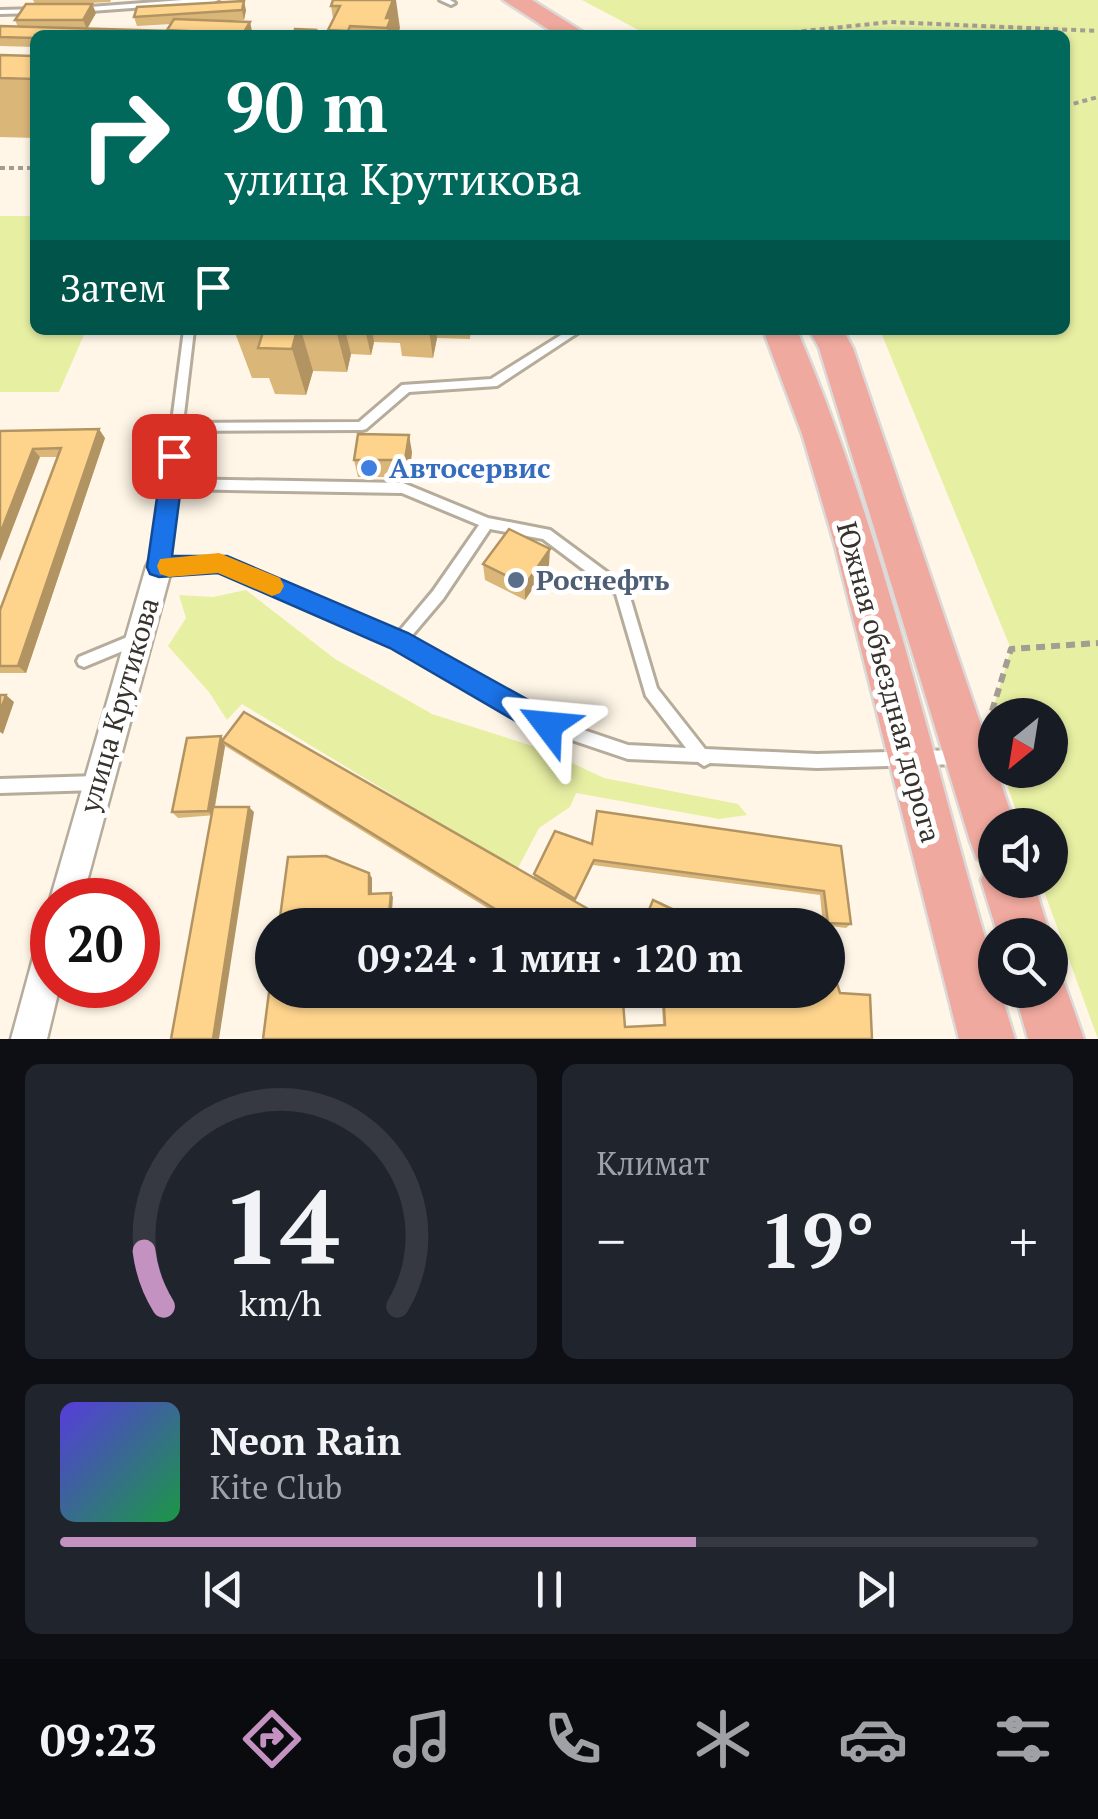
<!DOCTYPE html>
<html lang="ru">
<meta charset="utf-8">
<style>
:root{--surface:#171b24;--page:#20242c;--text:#f1f3f6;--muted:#9ea1a6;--line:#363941;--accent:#c492c0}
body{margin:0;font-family:"PT Serif",serif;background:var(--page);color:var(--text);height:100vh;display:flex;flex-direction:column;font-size:38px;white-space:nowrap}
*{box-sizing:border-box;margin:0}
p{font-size:32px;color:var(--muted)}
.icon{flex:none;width:55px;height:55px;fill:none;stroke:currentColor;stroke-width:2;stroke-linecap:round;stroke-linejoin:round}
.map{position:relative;height:1039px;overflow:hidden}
.sheet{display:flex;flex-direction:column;gap:25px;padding:25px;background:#0d0f14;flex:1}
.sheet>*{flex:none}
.banner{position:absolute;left:30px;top:30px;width:1040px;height:305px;border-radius:15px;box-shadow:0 2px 8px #0004;background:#00695c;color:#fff;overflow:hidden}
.needle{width:65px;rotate:210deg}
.fabs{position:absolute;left:978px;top:698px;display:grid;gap:20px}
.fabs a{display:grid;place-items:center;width:90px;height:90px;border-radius:50%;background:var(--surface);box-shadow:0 2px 8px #0004;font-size:50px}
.speed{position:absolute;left:30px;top:878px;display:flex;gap:20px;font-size:50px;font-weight:700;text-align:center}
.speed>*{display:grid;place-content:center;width:130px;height:130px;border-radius:50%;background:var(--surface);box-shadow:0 2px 8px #0004;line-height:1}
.speed .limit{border:15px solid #d22;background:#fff;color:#111}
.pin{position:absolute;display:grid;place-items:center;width:85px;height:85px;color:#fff;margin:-42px;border-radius:20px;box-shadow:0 5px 15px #0006}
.me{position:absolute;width:110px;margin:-55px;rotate:299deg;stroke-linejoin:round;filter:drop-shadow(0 0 8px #0008)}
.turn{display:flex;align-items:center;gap:35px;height:210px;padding:0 30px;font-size:45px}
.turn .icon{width:130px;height:130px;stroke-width:2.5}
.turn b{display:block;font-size:70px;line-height:85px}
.then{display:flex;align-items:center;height:95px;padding:0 30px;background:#0003;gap:20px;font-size:38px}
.big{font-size:75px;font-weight:800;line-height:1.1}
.sheet .card{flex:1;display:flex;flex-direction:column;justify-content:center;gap:15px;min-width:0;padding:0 35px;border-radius:15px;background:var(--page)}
.sheet .dial{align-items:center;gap:0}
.dial svg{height:260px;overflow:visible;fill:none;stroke:var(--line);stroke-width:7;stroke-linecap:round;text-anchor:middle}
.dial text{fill:var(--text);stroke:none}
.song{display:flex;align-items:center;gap:30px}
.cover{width:120px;height:120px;border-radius:15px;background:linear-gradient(135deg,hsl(250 70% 55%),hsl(140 70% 35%))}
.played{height:10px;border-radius:5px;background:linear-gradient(90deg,var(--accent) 65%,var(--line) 65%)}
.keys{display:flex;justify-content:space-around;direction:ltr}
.heat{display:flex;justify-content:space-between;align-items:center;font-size:55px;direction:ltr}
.sheet .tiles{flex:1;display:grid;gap:25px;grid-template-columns:1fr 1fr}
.card:last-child{grid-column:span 2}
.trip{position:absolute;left:255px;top:908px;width:590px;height:100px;border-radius:50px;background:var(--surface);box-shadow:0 2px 8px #0004;font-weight:800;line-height:100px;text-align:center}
.tabs{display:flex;height:160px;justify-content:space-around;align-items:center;background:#090b0e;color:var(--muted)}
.tabs .icon{width:70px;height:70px}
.tabs .active{color:var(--accent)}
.tabs b{font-size:45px;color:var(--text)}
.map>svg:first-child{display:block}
.green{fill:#e7efa3}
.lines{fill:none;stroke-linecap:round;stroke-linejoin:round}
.service-casing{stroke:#b6ac9b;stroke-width:6}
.minor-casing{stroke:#b6ac9b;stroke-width:5}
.primary-casing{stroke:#dbdad9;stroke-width:5}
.path-far1{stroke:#a49d92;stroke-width:4;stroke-dasharray:5 4;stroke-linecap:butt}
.path{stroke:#a49d92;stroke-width:6;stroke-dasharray:9 6;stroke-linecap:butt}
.service{fill:#fff;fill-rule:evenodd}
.minor{fill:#fff;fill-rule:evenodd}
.primary{fill:#f0a99f;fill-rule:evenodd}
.wall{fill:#dab679}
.shaded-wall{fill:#b29463}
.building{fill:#fed48d;stroke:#b29463;stroke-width:2.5}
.route{fill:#1a73e8;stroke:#114b97;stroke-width:2.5}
.slow{fill:#f59e0b}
.shop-dot{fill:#3f7fe0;stroke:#fff;stroke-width:4}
.service-dot{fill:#5c6f8a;stroke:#fff;stroke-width:4}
.labels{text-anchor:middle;stroke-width:10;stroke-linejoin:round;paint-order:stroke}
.shop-label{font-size:28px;font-weight:bold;fill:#366cbe;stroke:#fff;text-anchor:start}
.service-label{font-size:28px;font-weight:bold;fill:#4e5e75;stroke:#fff;text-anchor:start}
.street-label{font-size:28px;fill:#37332c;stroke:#fff}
</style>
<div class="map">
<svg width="1098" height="1039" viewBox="0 0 1098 1039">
<rect width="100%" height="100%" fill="#fff6e7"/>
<g class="green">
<polygon points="582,0 1098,0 1098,1039 1040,880 1050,880 1050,825 1021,825 1002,770 1050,770 1050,715 995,715 995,751 987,728 1011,649 880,330 1065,330 1065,35 648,35"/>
<polygon points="0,216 35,216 35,330 86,330 59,392 0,392"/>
<polygon points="246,590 335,659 432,714 542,749 604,778 738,804 747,815 719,819 576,793 570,807 539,828 517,870 242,704 227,720 209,692 168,646 186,618 179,595 213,597"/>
</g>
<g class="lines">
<g class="service-casing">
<g id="service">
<polygon points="183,0 218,0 214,2 77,12 73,10 77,8"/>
<polygon points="440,0 450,0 455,3 451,5"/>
<polygon points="40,9 40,13 37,13 0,14 0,10"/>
<path d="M184,330h10l-11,93 176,-1 43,-37 89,-6 78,-49h13l-85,56 -88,6 -43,37 -4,1 -180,1 -6,48 227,4 85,35 62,12 77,57 30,101 48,61 112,5 142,-4 5,2 2,5 -2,5 -5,2 -142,4 -107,-5 -6,3 -6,-4 -70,-3 -86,-29 -148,-85 -176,-76 -59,4 -5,-2 -1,-4zM175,489l227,4 77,32 -46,66 -36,43 -178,-76 -53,3zM490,529l53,10 73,55 30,102 40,52 -58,-3 -77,-26 -142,-80 34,-40z"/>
<polygon points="137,633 142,635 144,639 142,643 84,667 79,665 77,661 79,657"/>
<polygon points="97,776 102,778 105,783 102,788 97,790 0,793 0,779"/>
</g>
</g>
<g class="minor-casing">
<g id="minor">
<polygon points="159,556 168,559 172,567 82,900 52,900 52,906 50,900 146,567 150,559"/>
<polygon points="52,934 52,985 60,985 47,1039 11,1039 35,951 40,939"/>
</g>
</g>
<g class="primary-casing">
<g id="primary">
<polygon points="503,0 532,0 588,35 557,35"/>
<path d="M763,330h34c88,206 134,427 198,642v18h5l15,49h-56l-125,-497 -32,-108z"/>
<polygon points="809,330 843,330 853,348 1015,825 995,825 995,880 1033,880 1050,935 1050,936 998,935 981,880 988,863 977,859 970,841 819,348"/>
<polygon points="1050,966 1060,971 1084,1039 1028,1039 1014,990 1050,990"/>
</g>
</g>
<g class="path-far1">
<polyline points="766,35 890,22 1098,31"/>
<polyline points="1065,106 1098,97"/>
<polyline points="0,168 35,168"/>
</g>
<polyline class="path" points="992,711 1011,649 1098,643"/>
<use href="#service" class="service"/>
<use href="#minor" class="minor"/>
<use href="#primary" class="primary"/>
</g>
<g class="wall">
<polygon points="33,0 111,0 110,2 65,4 92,4 96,13 87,29 167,31 171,24 137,26 134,17 246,10 244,20 219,21 250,22 251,32 317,35 35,35 35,47 0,46 0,26 18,27 15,20 35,4"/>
<polygon points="333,0 400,28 397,35 329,35 328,30 333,19 331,6"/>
<polygon points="0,55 35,56 35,138 0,137"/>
<polygon points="234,330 471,330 470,339 437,338 433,358 402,356 400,343 374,342 371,355 351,354 347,372 313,371 306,395 275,394 269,378 252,378"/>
<polygon points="0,431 105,438 26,673 0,673 0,610 58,457 40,457"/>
<polygon points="412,452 409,477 358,477 354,460"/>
<polygon points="483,564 549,565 525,600 485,580"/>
<polygon points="223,739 534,878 534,874 592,844 841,846 851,924 846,928 823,925 820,895 593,865 575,902 616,925 515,925 225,746 215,807 254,812 178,818 172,812"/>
<polygon points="661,990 828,990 840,993 872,1039 263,1039 582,1003 625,1027 663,1025"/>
</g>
<g class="shaded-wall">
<polygon points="393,0 396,0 400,28 397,35 388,35 386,18"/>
<polygon points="244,1 246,10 244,20 242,10"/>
<polygon points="92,4 96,13 87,29 83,20"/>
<polygon points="250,22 252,31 250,35 244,35"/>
<polygon points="297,330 301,330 313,371 306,395 292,349"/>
<polygon points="336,330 345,330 351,354 347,372"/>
<polygon points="365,330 372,330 374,342 371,355"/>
<polygon points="429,330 436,330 437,338 433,358"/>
<polygon points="99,429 105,438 26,673 18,666"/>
<polygon points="409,435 412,452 409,477 405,460"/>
<polygon points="33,449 40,457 0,561 0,534"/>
<polygon points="550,549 549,565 525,600 525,585"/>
<polygon points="6,695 14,702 3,734 0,732 0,712"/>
<polygon points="221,736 226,743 222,741 225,746 213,816 208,811"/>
<polygon points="249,807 254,812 219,1039 213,1039"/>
<polygon points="369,873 372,878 372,898 369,894"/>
<polygon points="391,893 393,897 391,925 388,925"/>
</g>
<g class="building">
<polygon points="333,0 393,0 386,18 391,18 387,28 350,26 348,31 328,30 340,6 331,6"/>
<polygon points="244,1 242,10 134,17 137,7"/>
<polygon points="26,4 92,4 83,20 15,20"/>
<polygon points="174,19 250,22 243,34 167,30"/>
<polygon points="0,26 170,31 168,35 35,35 35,38 0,37"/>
<polygon points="295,29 316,30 314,35 246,35 247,32 294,33"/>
<polygon points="0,55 35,56 35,79 0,78"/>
<polygon points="234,330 297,330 292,349 258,348 263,332"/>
<polygon points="99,429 18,666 0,666 0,610 61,448 33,449 0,534 0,431"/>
<polygon points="358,434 409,435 405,460 354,460"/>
<polygon points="509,529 550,549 525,585 483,564"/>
<polygon points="0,695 6,695 0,712"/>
<polygon points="244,712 616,925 521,925 222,741"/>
<polygon points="221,736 208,811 172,812 187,738"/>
<polygon points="213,807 249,807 213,1039 171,1039"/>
<polygon points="597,811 841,846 851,924 828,923 824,891 594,860 575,899 534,874 555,831 592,844"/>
<polygon points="326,856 369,873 369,894 391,893 388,925 279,925 288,857"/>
<polygon points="653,900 706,925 643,925"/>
<polygon points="828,973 834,974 840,993 870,995 872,1039 263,1039 269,992 581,990 582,1003 623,1002 625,1027 665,1025 663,990 828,990"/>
</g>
<polygon class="route" points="174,447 185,456 172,556 227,556 408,633 557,716 561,725 557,734 548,737 538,734 390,648 218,573 159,577 150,574 147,567 163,456"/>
<polygon class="slow" points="219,553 280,578 284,586 280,593 272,596 218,573 169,577 160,574 157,566 160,559"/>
<circle class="shop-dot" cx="369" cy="468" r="10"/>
<circle class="service-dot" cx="516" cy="580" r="10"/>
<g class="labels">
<g class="shop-label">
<text x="389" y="478">Автосервис</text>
</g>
<g class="service-label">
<text x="536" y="590">Роснефть</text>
</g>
<g class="street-label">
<text transform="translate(889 682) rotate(75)" y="10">Южная объездная дорога</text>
<text transform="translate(119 705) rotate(-74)" y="10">улица Крутикова</text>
</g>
</g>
</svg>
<div class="fabs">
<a><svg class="needle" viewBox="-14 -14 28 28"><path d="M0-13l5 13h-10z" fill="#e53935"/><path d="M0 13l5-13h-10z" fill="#9ea1a6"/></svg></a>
<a><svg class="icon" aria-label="sound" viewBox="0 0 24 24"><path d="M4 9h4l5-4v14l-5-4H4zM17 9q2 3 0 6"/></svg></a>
<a><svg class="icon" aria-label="search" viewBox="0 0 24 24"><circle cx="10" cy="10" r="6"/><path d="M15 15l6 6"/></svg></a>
</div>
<div class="speed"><div class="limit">20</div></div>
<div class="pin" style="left:174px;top:456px;background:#d93025"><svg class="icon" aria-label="arrive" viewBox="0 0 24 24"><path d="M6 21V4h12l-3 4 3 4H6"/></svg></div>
<svg class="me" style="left:548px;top:725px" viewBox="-20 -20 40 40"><path d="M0-17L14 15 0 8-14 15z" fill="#1a73e8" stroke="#fff" stroke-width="4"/></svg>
<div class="trip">09:24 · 1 мин · 120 m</div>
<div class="banner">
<div class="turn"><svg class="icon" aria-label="right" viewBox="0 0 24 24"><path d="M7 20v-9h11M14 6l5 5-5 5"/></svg><div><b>90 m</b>улица Крутикова</div></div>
<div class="then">Затем<svg class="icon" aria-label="arrive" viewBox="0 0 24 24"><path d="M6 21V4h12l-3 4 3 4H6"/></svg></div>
</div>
</div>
<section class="sheet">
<div class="tiles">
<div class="card dial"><svg viewBox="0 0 100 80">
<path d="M14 69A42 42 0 1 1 86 69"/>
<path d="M14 69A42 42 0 0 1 8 52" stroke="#c492c0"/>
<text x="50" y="56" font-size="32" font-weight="700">14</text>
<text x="50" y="72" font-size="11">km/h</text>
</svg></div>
<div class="card"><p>Климат</p>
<div class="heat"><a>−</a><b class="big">19°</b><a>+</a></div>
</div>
<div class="card">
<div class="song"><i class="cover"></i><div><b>Neon Rain</b><p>Kite Club</p></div></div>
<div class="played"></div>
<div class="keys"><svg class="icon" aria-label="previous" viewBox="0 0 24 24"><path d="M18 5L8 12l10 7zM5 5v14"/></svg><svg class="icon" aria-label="pause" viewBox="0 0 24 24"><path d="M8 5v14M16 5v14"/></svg><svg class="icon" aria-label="next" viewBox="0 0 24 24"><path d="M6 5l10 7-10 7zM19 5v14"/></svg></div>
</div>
</div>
</section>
<nav class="tabs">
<b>09:23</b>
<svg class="icon active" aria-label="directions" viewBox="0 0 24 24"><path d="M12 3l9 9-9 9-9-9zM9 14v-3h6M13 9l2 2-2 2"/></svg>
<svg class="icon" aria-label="music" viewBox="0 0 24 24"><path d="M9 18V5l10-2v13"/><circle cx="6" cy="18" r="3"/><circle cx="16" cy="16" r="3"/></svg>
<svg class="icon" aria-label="phone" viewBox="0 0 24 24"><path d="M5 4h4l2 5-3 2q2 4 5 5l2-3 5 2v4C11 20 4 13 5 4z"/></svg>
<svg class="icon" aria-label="climate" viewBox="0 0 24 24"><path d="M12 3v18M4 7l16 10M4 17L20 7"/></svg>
<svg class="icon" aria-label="car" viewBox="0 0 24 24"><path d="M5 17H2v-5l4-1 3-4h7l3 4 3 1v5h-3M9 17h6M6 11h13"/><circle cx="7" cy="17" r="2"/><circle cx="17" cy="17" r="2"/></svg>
<svg class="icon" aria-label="filters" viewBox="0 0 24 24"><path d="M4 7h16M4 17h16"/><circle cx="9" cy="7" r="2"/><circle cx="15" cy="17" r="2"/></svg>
</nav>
